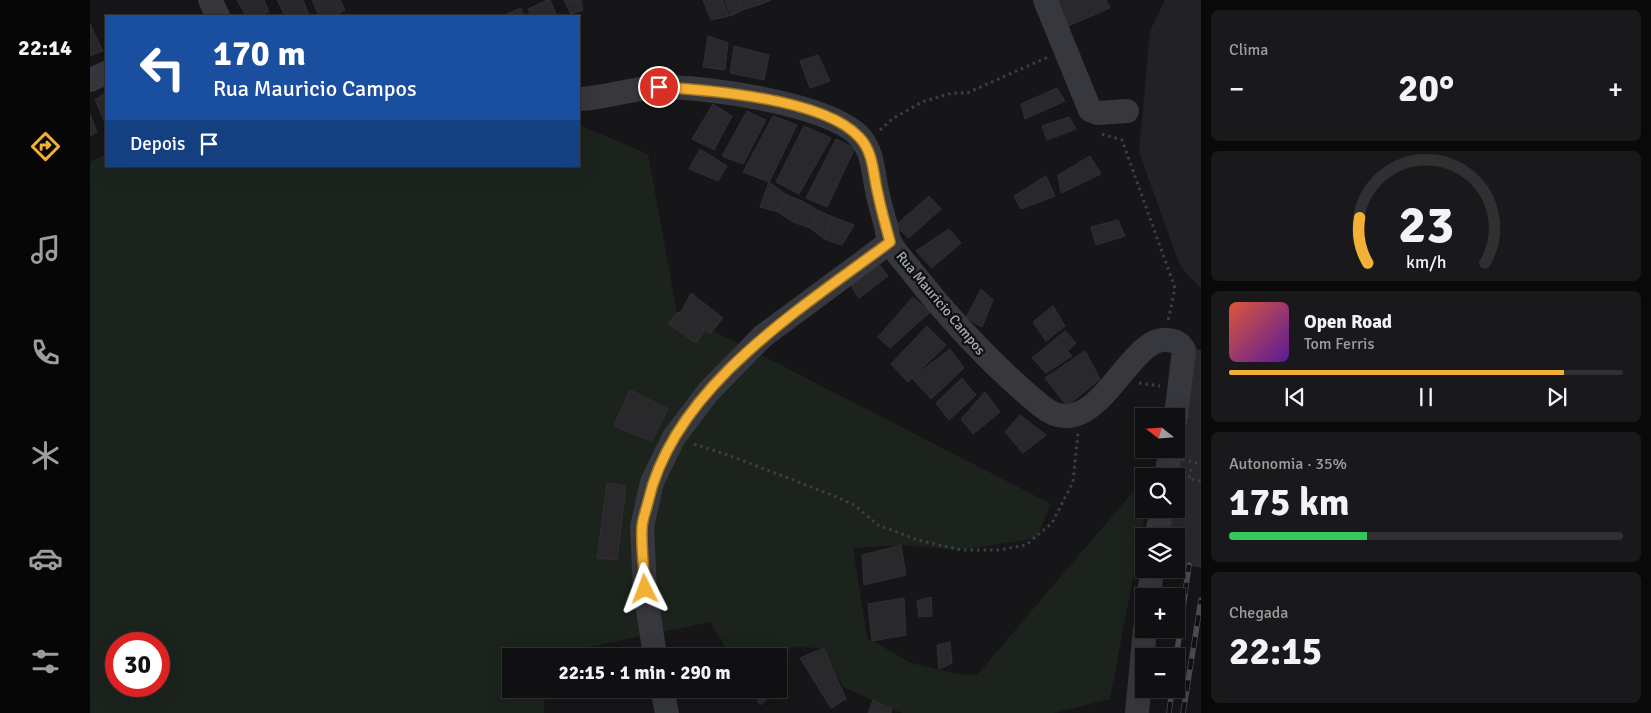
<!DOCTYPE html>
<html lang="pt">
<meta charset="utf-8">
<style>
:root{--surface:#101012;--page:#19191b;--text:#f1f3f6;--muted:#9c9d9f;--line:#303032;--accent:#f2b134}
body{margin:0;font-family:Signika,sans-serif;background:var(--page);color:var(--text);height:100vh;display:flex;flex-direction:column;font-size:19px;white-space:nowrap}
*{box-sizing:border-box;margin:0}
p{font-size:16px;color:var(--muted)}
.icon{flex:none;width:28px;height:28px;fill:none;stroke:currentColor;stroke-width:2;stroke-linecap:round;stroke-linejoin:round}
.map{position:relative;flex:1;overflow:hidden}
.details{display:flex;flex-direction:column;gap:10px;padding:10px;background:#09090a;width:450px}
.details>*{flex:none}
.banner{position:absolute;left:15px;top:15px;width:475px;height:152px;border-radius:0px;box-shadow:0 5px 20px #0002,0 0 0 1px var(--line);background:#1a4fa0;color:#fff;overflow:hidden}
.needle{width:32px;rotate:287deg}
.fabs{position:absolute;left:1045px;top:408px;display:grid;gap:10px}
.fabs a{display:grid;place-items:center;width:50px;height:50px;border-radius:0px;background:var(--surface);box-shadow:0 5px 20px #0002,0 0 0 1px var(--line);font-size:25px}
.speed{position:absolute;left:15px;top:632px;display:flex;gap:10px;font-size:25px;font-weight:700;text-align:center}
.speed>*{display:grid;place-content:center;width:65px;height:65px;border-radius:50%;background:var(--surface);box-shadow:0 5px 20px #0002,0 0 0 1px var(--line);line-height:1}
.speed .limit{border:8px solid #d22;background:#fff;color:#111}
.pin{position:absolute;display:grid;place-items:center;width:42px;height:42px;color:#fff;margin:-21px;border:2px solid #fff;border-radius:50%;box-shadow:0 1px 5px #0007}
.me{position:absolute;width:55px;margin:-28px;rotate:357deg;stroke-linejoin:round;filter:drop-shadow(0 0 4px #0008)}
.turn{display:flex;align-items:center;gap:18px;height:105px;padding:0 25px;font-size:22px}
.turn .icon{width:65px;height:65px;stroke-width:2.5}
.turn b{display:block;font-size:35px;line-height:42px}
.then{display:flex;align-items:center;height:48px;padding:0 25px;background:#0003;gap:10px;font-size:19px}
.big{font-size:38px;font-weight:700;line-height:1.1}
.details .tile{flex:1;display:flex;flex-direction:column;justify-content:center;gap:8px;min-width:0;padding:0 18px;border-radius:8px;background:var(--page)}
.details .dial{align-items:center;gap:0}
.dial svg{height:130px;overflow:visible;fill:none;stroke:var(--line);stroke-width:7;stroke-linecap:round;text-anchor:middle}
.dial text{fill:var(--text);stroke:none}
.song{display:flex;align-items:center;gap:15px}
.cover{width:60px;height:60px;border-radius:8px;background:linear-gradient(135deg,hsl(10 70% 55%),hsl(270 70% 35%))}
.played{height:5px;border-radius:2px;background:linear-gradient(90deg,var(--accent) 85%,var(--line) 85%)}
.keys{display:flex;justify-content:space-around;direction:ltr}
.heat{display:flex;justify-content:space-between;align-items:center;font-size:28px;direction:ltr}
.charge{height:8px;border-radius:4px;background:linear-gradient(90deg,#34c759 35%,var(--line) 0)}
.trip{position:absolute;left:412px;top:648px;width:285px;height:50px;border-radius:0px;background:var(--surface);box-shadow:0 5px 20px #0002,0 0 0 1px var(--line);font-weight:700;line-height:50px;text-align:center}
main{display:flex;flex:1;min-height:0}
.menu{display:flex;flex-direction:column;width:90px;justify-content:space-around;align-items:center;background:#060607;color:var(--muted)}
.menu .icon{width:35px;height:35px}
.menu .on{color:var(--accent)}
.menu b{font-size:22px;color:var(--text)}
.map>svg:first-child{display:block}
.built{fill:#222225}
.green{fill:#1c231d;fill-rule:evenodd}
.building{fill:#29292c;stroke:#303034}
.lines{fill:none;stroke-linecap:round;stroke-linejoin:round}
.path{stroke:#3d3f44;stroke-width:3;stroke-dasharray:2.5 4;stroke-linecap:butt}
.minor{stroke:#37383d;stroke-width:24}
.rail-casing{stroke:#4a4c52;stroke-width:5.5}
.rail{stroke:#111113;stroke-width:4;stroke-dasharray:11;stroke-linecap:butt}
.path-bridge{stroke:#3d3f44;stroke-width:3;stroke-dasharray:2.5 4;stroke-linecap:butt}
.route-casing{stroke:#9d7322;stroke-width:12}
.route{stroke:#f2b134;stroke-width:9}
.labels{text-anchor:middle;stroke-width:5;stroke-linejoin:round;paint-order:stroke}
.street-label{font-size:14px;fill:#a8adb8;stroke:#111113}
</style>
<main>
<nav class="menu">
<b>22:14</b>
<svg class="icon on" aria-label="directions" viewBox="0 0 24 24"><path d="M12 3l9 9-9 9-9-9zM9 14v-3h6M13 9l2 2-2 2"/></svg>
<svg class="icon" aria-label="music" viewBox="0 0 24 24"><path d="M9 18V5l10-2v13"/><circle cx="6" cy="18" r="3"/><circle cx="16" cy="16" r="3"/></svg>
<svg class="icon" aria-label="phone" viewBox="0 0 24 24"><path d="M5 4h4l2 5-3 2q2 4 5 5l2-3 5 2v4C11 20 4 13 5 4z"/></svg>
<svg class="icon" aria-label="climate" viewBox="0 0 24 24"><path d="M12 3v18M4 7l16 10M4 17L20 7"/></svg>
<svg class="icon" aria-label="car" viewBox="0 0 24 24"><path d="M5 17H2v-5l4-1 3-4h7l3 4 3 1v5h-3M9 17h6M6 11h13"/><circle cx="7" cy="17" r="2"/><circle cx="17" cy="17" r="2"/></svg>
<svg class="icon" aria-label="filters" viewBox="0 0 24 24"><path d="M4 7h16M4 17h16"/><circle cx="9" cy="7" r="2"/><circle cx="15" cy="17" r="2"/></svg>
</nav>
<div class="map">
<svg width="1111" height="713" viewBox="0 0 1111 713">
<rect width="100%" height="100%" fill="#161618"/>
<polygon class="built" points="1075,0 1111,0 1111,288 1097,274 1089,263 1049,152 1060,31"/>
<path class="green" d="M489,125l69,29 29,159 96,48 278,143 -15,34 -75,12 -60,-5 -48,3 14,90 44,25 46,11 20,1 167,-196v30h2l-36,190 -56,14h-152l-59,-26 -19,-39 -28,-1 -28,9h-37l-21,-34 -164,34h-35v33h34l-1,24h-454v-551l16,-8v12h473zM26,644h43v42h-43z"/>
<g class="building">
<polygon points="147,0 174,0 179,12 165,16 156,16"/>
<polygon points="187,0 213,0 219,15 216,16 195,16"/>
<polygon points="222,0 250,0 255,10 244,16 229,16"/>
<polygon points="457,0 460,0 467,16 441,16 438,9"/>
<polygon points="474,0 491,0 493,10 481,14"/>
<polygon points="613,0 633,0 639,16 621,20"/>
<polygon points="635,0 649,0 652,10 641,16"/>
<polygon points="649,0 667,0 669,5 652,10"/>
<polygon points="667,0 681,0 669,5"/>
<polygon points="968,0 1016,0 1020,8 978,26"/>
<polygon points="431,8 434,16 412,16"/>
<polygon points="0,24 13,51 0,56"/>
<polygon points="618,36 638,43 635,70 613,67"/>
<polygon points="644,46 679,55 674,80 640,73"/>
<polygon points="728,55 740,81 720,88 710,61"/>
<polygon points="967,88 975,101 935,119 931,104"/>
<polygon points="16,92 16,125 5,100"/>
<polygon points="623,104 642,116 624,150 602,139"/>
<polygon points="657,111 676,120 653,164 632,156"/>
<polygon points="0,114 7,132 0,136"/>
<polygon points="683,116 707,125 679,182 653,172"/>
<polygon points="979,117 986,129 957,140 952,126"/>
<polygon points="714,126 741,138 709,194 686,182"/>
<polygon points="746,139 765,148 737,207 716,198"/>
<polygon points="610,149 637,166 628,181 599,169"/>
<polygon points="1000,156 1011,174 971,193 968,175"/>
<polygon points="956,176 965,196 931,209 924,196"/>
<polygon points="679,182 697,195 688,212 670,207"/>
<polygon points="697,195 712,201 703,222 688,212"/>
<polygon points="839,196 851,209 819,238 805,226"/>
<polygon points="712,201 729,211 720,228 703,222"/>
<polygon points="729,211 743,217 734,239 720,228"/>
<polygon points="743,217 764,225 752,245 734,239"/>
<polygon points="1028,220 1035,236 1006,245 1001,227"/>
<polygon points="859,229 871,243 842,268 826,251"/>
<polygon points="787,261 798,276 769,298 758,281"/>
<polygon points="891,289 903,300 892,327 876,318"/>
<polygon points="601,293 633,318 620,334 591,312"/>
<polygon points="823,297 840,312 800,348 788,337"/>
<polygon points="963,306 975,326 956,341 943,322"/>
<polygon points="591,312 614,331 606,343 578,324 587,313"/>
<polygon points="837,326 856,345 818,382 801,364"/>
<polygon points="975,331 986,343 977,351 982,356 956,373 942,358"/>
<polygon points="860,349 874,368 841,399 822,378"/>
<polygon points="1104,349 1111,351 1111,567 1086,563 1086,536 1079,536 1084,509 1086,509 1089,486 1086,486 1086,441"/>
<polygon points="995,351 1010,379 977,406 955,378"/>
<polygon points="872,378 886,395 859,420 846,403"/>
<polygon points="540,390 578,409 562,441 524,426"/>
<polygon points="895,392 910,412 883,434 871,419"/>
<polygon points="930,415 956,435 933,453 915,432"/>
<polygon points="517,483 536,486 527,560 507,558"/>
<polygon points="811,545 816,575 774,585 772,555"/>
<polygon points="841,597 842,616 829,617 827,601"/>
<polygon points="814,598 816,635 782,641 778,604"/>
<polygon points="860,642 862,663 849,669 847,645"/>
<polygon points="734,648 756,699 741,708 710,658"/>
<polygon points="668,689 681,689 684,693 670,705 664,693"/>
<polygon points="783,700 802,709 801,713 778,713"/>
</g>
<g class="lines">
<g class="path">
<polyline points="790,130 802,119 832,102 862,93 877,93 958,57"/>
<polyline points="1012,134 1032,140 1085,288 1078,321"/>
<polyline points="1049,383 1070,386"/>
<polyline points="604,444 638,455 747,497 764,505 788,525 828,540 871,550 909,550 936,545 962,523 983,482 988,433"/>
<polyline points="1101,469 1099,479 1111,481"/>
</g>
<g class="minor">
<polyline points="120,0 128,16"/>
<polyline points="955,0 1000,110 1008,113 1037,111"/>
<polyline points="0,80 16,73"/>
<path d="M489,99c27,-1 53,-11 80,-12 44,-1 172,17 201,50 13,15 13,35 17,54 2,11 6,23 9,35 1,5 1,11 4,16 5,11 17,22 24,32 38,48 79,92 126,131 56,47 88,-72 128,-65 8,1 12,3 16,10l-8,66"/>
<polyline points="1076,476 1081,449"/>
<polyline points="1067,536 1071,509"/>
<polyline points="1059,596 1062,569"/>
<polyline points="565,656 555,589 552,527 562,482 584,437 619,391 673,336 800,242"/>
<polyline points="572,689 577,713"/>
<polyline points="1047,713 1055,629"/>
</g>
<g class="rail-casing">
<g id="rail">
<polyline points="1086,659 1099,565"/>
<polyline points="1079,713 1082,689"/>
<polyline points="1093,713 1111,600"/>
</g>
</g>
<use href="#rail" class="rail"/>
<polyline class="path-bridge" points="1097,415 1090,456 1094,460 1111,464"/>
</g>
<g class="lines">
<g class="route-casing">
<path id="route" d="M555,589c-1,-20 -4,-41 -3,-61 0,-8 4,-17 6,-26 26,-115 152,-193 242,-260 -4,-16 -9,-32 -12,-48 -5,-19 -4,-42 -19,-57 -35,-38 -150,-47 -200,-50"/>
</g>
<use href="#route" class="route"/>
</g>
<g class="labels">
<g class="street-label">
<text transform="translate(851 303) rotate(50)" y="5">Rua Mauricio Campos</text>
</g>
</g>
</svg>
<div class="fabs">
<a><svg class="needle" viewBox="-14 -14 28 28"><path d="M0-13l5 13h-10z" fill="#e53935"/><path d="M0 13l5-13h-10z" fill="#9c9d9f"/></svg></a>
<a><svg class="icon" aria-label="search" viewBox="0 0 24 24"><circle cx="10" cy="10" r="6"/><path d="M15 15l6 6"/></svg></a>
<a><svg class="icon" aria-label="layers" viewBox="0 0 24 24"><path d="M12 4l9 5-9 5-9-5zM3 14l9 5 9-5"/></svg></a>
<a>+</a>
<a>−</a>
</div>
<div class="speed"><div class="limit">30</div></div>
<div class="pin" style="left:569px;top:87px;background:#d93025"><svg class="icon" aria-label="arrive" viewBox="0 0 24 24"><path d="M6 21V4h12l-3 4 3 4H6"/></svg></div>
<svg class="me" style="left:555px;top:589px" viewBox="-20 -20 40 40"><path d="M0-17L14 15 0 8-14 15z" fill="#f2b134" stroke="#fff" stroke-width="4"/></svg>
<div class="trip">22:15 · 1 min · 290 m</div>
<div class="banner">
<div class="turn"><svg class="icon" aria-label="left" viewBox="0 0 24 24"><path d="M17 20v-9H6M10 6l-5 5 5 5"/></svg><div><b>170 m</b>Rua Mauricio Campos</div></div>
<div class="then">Depois<svg class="icon" aria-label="arrive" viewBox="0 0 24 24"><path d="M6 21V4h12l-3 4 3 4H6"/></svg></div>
</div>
</div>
<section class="details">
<div class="tile"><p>Clima</p>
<div class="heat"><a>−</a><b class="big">20°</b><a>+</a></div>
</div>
<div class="tile dial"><svg viewBox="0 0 100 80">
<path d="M14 69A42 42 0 1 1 86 69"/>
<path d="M14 69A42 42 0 0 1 9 41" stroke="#f2b134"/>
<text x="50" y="56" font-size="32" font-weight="700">23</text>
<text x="50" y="72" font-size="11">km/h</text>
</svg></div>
<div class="tile">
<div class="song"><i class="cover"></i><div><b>Open Road</b><p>Tom Ferris</p></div></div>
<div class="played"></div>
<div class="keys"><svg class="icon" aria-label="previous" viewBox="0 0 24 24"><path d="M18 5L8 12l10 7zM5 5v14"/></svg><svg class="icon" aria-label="pause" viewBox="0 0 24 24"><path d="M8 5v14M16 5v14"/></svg><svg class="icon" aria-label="next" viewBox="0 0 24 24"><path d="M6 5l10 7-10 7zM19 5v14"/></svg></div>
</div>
<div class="tile"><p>Autonomia · 35%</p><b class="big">175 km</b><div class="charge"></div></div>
<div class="tile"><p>Chegada</p><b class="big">22:15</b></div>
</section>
</main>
